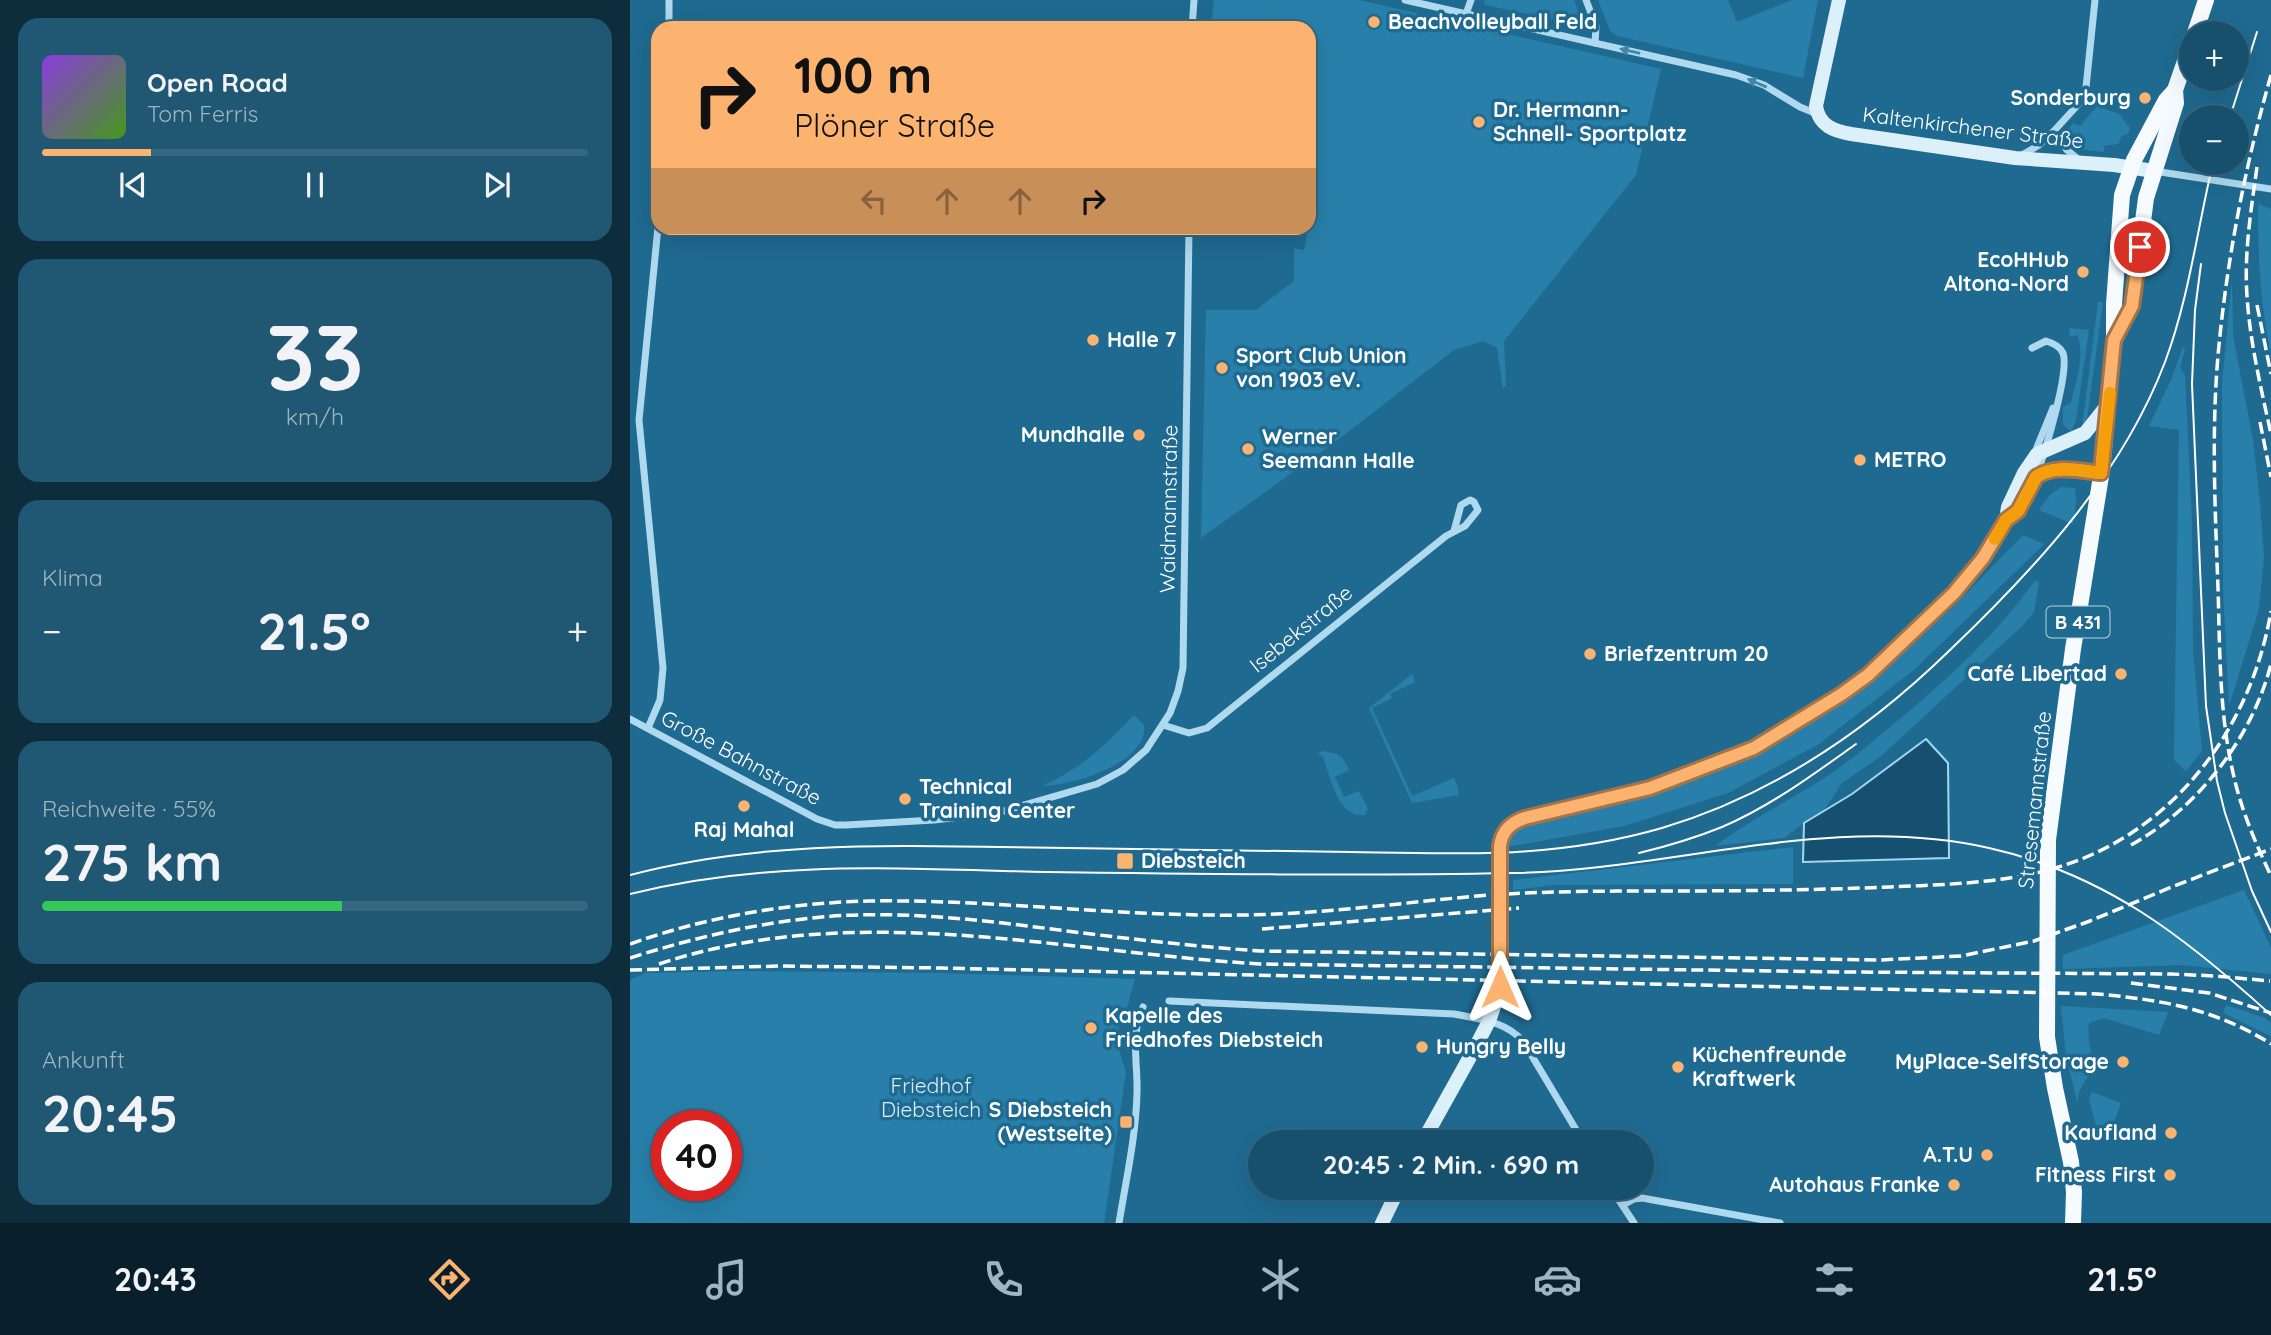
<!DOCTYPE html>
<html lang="de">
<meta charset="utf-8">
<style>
:root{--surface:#17506d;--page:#205772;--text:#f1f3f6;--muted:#9eb5c2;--line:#366780;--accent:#fcb36f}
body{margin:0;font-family:Quicksand,sans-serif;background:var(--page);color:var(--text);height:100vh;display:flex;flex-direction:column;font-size:26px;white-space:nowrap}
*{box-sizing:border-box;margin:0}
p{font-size:23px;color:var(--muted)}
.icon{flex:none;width:38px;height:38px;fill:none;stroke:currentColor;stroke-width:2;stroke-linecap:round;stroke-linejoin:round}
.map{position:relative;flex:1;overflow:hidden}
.details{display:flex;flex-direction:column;gap:18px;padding:18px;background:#0d2c3c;width:630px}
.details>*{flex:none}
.banner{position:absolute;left:21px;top:21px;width:665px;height:214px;border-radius:21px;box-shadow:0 7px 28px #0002,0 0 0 2px var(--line);background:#fcb36f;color:#111;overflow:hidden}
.buttons{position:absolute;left:1549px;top:21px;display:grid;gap:14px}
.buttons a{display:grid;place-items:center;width:70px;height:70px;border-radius:50%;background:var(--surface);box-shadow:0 7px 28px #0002,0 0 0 2px var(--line);font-size:35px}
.speed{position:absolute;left:21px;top:1110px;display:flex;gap:14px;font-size:35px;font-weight:700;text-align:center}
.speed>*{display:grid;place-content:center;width:91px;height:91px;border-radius:50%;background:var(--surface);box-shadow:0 7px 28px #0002,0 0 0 2px var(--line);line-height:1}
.speed .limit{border:10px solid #d22;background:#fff;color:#111}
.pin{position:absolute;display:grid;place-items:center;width:60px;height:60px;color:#fff;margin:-30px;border:4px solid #fff;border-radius:50%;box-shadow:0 2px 7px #0007}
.me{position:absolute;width:77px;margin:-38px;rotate:0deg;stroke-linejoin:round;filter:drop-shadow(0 0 5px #0008)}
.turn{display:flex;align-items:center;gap:24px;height:147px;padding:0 28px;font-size:32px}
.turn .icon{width:91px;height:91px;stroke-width:2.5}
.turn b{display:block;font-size:49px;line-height:60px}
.lanes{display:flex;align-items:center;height:66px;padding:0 28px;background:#0003;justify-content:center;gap:35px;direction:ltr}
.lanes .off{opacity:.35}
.big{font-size:52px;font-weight:800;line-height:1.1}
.details .card{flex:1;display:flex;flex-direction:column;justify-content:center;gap:10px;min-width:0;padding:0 24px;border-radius:21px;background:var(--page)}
.details .dial{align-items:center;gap:0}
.dial b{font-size:91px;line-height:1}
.song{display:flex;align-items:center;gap:21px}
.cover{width:84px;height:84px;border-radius:10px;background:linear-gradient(135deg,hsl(270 70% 55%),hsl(100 70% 35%))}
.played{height:7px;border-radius:4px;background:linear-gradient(90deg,var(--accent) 20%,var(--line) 20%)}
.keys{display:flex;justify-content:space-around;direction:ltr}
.heat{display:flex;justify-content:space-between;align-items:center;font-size:38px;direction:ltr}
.charge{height:10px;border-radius:5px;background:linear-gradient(90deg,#34c759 55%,var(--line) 0)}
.trip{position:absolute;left:618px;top:1130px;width:406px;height:70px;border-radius:35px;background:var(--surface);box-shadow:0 7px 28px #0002,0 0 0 2px var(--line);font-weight:800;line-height:70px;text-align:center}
.dock{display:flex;height:112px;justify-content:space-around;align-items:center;background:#09202c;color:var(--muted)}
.dock .icon{width:49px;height:49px}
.dock .selected{color:var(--accent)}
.dock b{font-size:32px;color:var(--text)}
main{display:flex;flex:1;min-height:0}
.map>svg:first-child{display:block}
.green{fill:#2880aa;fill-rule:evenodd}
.water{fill:#155070;stroke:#a3d7ef;stroke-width:2}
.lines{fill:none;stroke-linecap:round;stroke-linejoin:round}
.street{stroke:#afd9ee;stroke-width:7}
.secondary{stroke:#dcf0fa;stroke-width:14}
.primary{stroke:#f6fbff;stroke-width:16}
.tram{stroke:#fff;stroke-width:2}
.rail{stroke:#fff;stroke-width:3.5;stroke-dasharray:12 5;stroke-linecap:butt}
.oneway{fill:#4386a8}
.route-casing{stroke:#a47448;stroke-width:18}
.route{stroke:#fcb36f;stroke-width:12}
.slow{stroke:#f59e0b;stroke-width:12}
.poi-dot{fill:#fcb36f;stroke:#1f6a91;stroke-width:2.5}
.labels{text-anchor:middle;stroke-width:7;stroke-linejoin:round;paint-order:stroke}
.shield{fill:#1f6a91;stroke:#bcd2de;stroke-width:2}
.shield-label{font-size:19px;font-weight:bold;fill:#fff}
.poi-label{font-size:21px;font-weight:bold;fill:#fff;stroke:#1f6a91;text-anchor:start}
.street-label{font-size:21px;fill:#fff;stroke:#1f6a91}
.park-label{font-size:21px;fill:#d5eefa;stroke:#1f6a91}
</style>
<main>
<section class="details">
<div class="card">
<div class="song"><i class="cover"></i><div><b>Open Road</b><p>Tom Ferris</p></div></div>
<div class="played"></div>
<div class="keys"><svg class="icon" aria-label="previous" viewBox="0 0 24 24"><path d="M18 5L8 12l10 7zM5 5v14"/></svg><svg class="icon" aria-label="pause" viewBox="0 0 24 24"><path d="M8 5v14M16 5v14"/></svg><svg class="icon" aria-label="next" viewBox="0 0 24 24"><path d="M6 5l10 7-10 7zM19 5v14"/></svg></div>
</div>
<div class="card dial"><b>33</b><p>km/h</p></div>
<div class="card"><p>Klima</p>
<div class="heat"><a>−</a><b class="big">21.5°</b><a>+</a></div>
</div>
<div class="card"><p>Reichweite · 55%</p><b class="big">275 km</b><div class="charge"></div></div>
<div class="card"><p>Ankunft</p><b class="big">20:45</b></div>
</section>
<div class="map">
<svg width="1641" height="1223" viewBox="0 0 1641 1223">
<rect width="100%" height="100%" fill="#1f6a91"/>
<g class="green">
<polygon points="584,0 729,0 1031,69 1006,175 874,341 876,385 873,389 867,348 853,341 824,350 705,442 571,538 576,310 626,310 664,281 664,248 674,250 678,229 669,228 679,228 679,28 581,28"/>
<polygon points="854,0 944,0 954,26 855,5"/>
<polygon points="968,0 1098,0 1107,22 1162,0 1188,0 1173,78 987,36 980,31"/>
<polygon points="1467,106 1489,114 1500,128 1498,134 1492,136 1488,144 1474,146 1474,152 1440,148 1434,135 1443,123 1450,126"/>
<path d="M1628,204l13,5v145c-11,-49 -13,-99 -13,-150z"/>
<polygon points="1602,280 1603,335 1623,440 1630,503 1634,557 1629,609 1599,706 1593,590 1592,383"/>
<polygon points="1468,302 1473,302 1457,419 1452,428"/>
<path d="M1440,328l19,2 -13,90 -5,12 -8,-7v-18l8,-4c4,-19 15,-49 6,-68l-6,2 -2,-3z"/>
<polygon points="1553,347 1555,349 1550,368 1555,375 1562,522 1563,651 1572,751 1556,771 1544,760 1549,430 1519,426 1541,380"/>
<polygon points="1431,487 1445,488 1446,502 1443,524 1409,510 1420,495"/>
<path d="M1393,535l21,9 -129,125 -96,75 -91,49 -104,33 -117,21c4,-14 11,-18 25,-22l122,-30 104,-40 111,-71 84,-77z"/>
<path d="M1405,580l4,2 -5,30 -12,14 -142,131 -38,26 -19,29 -19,11 -20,15 -69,8c36,-27 76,-46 114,-71 24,-16 45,-35 67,-53 51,-42 101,-88 139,-142z"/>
<polygon points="782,674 785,682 760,694 762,698 742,708 782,796 824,778 828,788 829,795 782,803 739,708"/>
<path d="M504,715l10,10c5,38 -73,61 -102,61 37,-16 64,-41 92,-71z"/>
<path d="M694,751c16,4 18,3 25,19l-14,7 9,20 15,-6 9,18 -3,6c-27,4 -35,-39 -42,-58l-5,-4z"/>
<polygon points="1163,847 1163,884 923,885 883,890 883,880"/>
<polygon points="1614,890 1641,948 1641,974 1552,965 1433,969 1433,955"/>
<path d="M113,971l197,2 195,6 -12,43 -4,4 -2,17 9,29 -22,151h-474v-243l15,-7zM37,1125h59v60h-59z"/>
<polygon points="1596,1005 1635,1018 1641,1023 1641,1036 1593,1013"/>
<path d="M1431,1006l107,6 -9,23 -55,-17 -15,5c-3,15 5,34 2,45 -3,14 -14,18 -13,36l-12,-47z"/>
<polygon points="1462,1092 1491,1103 1480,1133 1469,1136 1459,1100"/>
</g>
<polygon class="water" points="1296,739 1318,763 1319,858 1173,862 1174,823 1222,794"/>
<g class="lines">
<g class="street">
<polyline points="39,0 39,28"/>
<polyline points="775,0 1106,75 1134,85 1170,107 1187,114"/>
<polyline points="956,0 966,26 965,43"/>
<polyline points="836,14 841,0"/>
<polyline points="562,28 564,0"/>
<polyline points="1423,132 1437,150 1449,160"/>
<polyline points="1392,155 1409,145 1423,132 1455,97 1465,0"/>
<polyline points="1524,171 1641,189"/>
<path d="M1402,348l14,-7c7,2 14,5 17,12 7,19 -19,102 -27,124"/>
<polyline points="1407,456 1407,447 1423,408"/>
<polyline points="0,719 187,819 205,825 216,825 304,820 367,813 467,784 493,770 516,750 540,713 548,691 553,668 559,228"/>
<polyline points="533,725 559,733 577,728 816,536 835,526 848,510 844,502 840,500 831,505 824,531"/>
<polyline points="18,728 30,700 33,668 9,420 28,227"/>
<path d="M539,1001l285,13c26,5 50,7 69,27l61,102"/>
<polyline points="981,1188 1004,1223"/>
<polyline points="993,1205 1004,1199 1012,1198 1150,1223"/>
<path d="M489,1223c7,-43 17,-87 18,-130 1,-29 -7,-59 6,-86"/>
</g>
<g class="secondary">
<path d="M1209,0l-23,106c3,20 18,25 35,28l164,24 99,7 40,6"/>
<polyline points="1376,520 1378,507 1394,473 1407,454 1455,433 1479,403"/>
<path d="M792,1143l54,-97 13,-25 9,-26 2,-149c2,-15 10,-23 25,-28l125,-30 104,-40 88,-54 26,-19 86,-82 29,-35 23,-38 12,-9 18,-34 8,-4 12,-3 45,3"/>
<polyline points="752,1223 769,1188"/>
</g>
<g class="primary">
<polyline points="1565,33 1576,0"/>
<polyline points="1485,337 1502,306 1516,198 1546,103 1545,90"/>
<polyline points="1443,1223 1444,1192 1441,1162 1425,1088 1417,1037 1418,840 1443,649 1472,470 1484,339 1484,304 1492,195 1504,160 1536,100 1545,90 1561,44"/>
</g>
<g class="tram">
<polyline points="1600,117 1627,32"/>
<polyline points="1571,264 1565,310 1562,384 1576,706 1587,781 1595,813 1622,891 1641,932"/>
<path d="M1009,853c29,-7 56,-15 83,-26 49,-21 92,-53 134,-83"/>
<path d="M0,875c121,-32 245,-30 369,-28 118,1 235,4 352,5 109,2 204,7 311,-24 111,-33 206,-98 288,-178 86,-82 172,-175 215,-288 24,-64 32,-132 48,-199"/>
<path d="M0,894c140,-35 273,-25 416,-22 156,2 312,4 468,1 159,-3 316,-61 475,-25 116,26 196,89 282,167"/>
</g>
<g class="rail">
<path d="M1641,75c-25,88 -43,178 -52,270 -8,80 -4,162 -1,243 2,63 1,127 16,189 8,35 22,67 37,99"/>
<path d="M1627,167c-6,43 -13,86 -10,129 3,47 14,92 24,138"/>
<polyline points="1627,305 1641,374"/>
<polyline points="1630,422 1641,477"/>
<path d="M1501,845c67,-37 121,-107 140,-181"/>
<polyline points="632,929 889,908"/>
<path d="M0,944c76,-27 157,-41 238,-43 125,-2 251,16 377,14 77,-1 155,-12 232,-19 63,-5 126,-5 189,-5 75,0 149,-1 224,-4 66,-3 133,-4 194,-29 102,-42 169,-140 187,-247"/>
<path d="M0,958c63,-20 126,-35 192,-41 90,-8 180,6 269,17 57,7 113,13 169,17l619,9 82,-4 73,-15 56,-20 84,-35 97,-37"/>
<path d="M29,964c195,-65 402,-12 601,0l587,8 324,2 44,2 55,5"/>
<path d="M0,970l152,-4 159,2 1157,26c64,6 118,15 173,50"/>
<polyline points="1501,983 1579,993 1641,1013"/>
</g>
</g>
<defs><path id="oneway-solid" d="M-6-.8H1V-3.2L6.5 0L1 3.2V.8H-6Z" transform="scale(1.75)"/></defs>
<g class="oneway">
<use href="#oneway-solid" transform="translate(1000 51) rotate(-167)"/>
<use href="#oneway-solid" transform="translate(1127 83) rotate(-157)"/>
</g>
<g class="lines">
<g class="route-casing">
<path id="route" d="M870,987v-141c2,-15 10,-23 25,-28l125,-30 104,-40 88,-54 26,-19 86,-82 29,-35 23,-38 12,-9 18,-34c18,-13 44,-6 65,-4l13,-133 18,-34 8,-59"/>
</g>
<use href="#route" class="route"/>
<path class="slow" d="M1365,539l11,-19 12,-9 18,-34c18,-13 44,-6 65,-4l9,-80"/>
</g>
<g class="poi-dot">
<circle cx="744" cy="22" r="7"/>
<circle cx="1515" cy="98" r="7"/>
<circle cx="849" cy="122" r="7"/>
<circle cx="1453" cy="272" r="7"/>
<circle cx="463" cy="340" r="7"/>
<circle cx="592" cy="368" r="7"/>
<circle cx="509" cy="435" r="7"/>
<circle cx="618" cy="449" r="7"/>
<circle cx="1230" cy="460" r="7"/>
<circle cx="960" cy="654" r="7"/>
<circle cx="1491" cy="674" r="7"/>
<circle cx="275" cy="799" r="7"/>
<circle cx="114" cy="806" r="7"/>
<rect x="486" y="852" width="18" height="18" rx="3.5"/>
<circle cx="461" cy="1028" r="7"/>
<circle cx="792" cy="1047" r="7"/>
<circle cx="1493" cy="1062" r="7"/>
<circle cx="1048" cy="1067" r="7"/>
<rect x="489" y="1115" width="14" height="14" rx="3.5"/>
<circle cx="1541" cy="1133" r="7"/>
<circle cx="1357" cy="1155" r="7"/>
<circle cx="1540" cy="1175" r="7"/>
<circle cx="1324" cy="1185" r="7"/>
</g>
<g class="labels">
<rect class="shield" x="1416.5" y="606.5" width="63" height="31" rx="5"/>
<g class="shield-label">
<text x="1448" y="629">B 431</text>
</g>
<g class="poi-label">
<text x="758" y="29">Beachvolleyball Feld</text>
<text x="1501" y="105" text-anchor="end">Sonderburg</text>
<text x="863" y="117">Dr. Hermann-<tspan x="863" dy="24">Schnell- Sportplatz</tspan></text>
<text x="1439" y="267" text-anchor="end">EcoHHub<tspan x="1439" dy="24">Altona-Nord</tspan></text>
<text x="477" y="347">Halle 7</text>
<text x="606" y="363">Sport Club Union<tspan x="606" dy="24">von 1903 eV.</tspan></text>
<text x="495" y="442" text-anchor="end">Mundhalle</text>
<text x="632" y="444">Werner<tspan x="632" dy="24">Seemann Halle</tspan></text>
<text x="1244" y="467">METRO</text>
<text x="974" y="661">Briefzentrum 20</text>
<text x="1477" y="681" text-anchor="end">Café Libertad</text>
<text x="289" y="794">Technical<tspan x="289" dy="24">Training Center</tspan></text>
<text x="114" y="837" text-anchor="middle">Raj Mahal</text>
<text x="511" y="868">Diebsteich</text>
<text x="475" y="1023">Kapelle des<tspan x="475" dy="24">Friedhofes Diebsteich</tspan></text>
<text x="806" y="1054">Hungry Belly</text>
<text x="1062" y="1062">Küchenfreunde<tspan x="1062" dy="24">Kraftwerk</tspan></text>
<text x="1479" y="1069" text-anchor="end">MyPlace-SelfStorage</text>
<text x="482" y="1117" text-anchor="end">S Diebsteich<tspan x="482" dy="24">(Westseite)</tspan></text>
<text x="1527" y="1140" text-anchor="end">Kaufland</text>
<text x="1343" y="1162" text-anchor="end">A.T.U</text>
<text x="1526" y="1182" text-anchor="end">Fitness First</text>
<text x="1310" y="1192" text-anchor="end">Autohaus Franke</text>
</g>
<g class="street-label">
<text transform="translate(1343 128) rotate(7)" y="7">Kaltenkirchener Straße</text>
<text transform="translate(539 509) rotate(-89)" y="7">Waidmannstraße</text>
<text transform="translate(671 629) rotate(-39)" y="7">Isebekstraße</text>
<text transform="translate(111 758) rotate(28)" y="7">Große Bahnstraße</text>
<text transform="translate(1405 800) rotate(-84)" y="7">Stresemannstraße</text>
</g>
<g class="park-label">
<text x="301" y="1093">Friedhof<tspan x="301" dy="24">Diebsteich</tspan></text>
</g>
</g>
</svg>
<div class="buttons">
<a>+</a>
<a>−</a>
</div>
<div class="speed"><div class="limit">40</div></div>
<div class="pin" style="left:1510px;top:247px;background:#d93025"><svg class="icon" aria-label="arrive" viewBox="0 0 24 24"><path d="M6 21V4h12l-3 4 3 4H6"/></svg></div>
<svg class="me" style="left:870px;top:987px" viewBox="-20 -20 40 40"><path d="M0-17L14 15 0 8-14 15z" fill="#fcb36f" stroke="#fff" stroke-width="4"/></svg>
<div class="trip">20:45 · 2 Min. · 690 m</div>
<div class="banner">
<div class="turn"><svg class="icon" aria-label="right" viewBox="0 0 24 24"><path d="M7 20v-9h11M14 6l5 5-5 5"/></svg><div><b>100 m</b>Plöner Straße</div></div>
<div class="lanes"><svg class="icon off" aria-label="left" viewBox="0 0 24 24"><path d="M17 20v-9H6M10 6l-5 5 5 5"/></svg><svg class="icon off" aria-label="ahead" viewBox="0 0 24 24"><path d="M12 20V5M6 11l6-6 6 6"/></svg><svg class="icon off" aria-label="ahead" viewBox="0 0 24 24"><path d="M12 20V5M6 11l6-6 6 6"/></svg><svg class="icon" aria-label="right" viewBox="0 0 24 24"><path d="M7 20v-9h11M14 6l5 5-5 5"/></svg></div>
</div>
</div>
</main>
<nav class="dock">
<b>20:43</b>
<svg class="icon selected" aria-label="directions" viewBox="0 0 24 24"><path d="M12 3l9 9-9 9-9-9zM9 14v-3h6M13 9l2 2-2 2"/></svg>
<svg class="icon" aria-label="music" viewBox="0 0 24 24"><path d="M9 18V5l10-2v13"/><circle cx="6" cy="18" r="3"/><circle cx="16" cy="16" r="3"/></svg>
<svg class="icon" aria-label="phone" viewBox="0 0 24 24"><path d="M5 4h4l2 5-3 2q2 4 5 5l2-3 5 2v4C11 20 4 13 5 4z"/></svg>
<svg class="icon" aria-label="climate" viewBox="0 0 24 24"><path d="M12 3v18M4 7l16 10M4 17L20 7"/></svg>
<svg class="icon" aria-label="car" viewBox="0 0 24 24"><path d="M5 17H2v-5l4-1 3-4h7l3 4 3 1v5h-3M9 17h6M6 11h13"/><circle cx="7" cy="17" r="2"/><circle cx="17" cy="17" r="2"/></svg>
<svg class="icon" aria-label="filters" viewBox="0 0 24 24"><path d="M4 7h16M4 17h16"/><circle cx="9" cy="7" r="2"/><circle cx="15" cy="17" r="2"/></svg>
<b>21.5°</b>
</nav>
